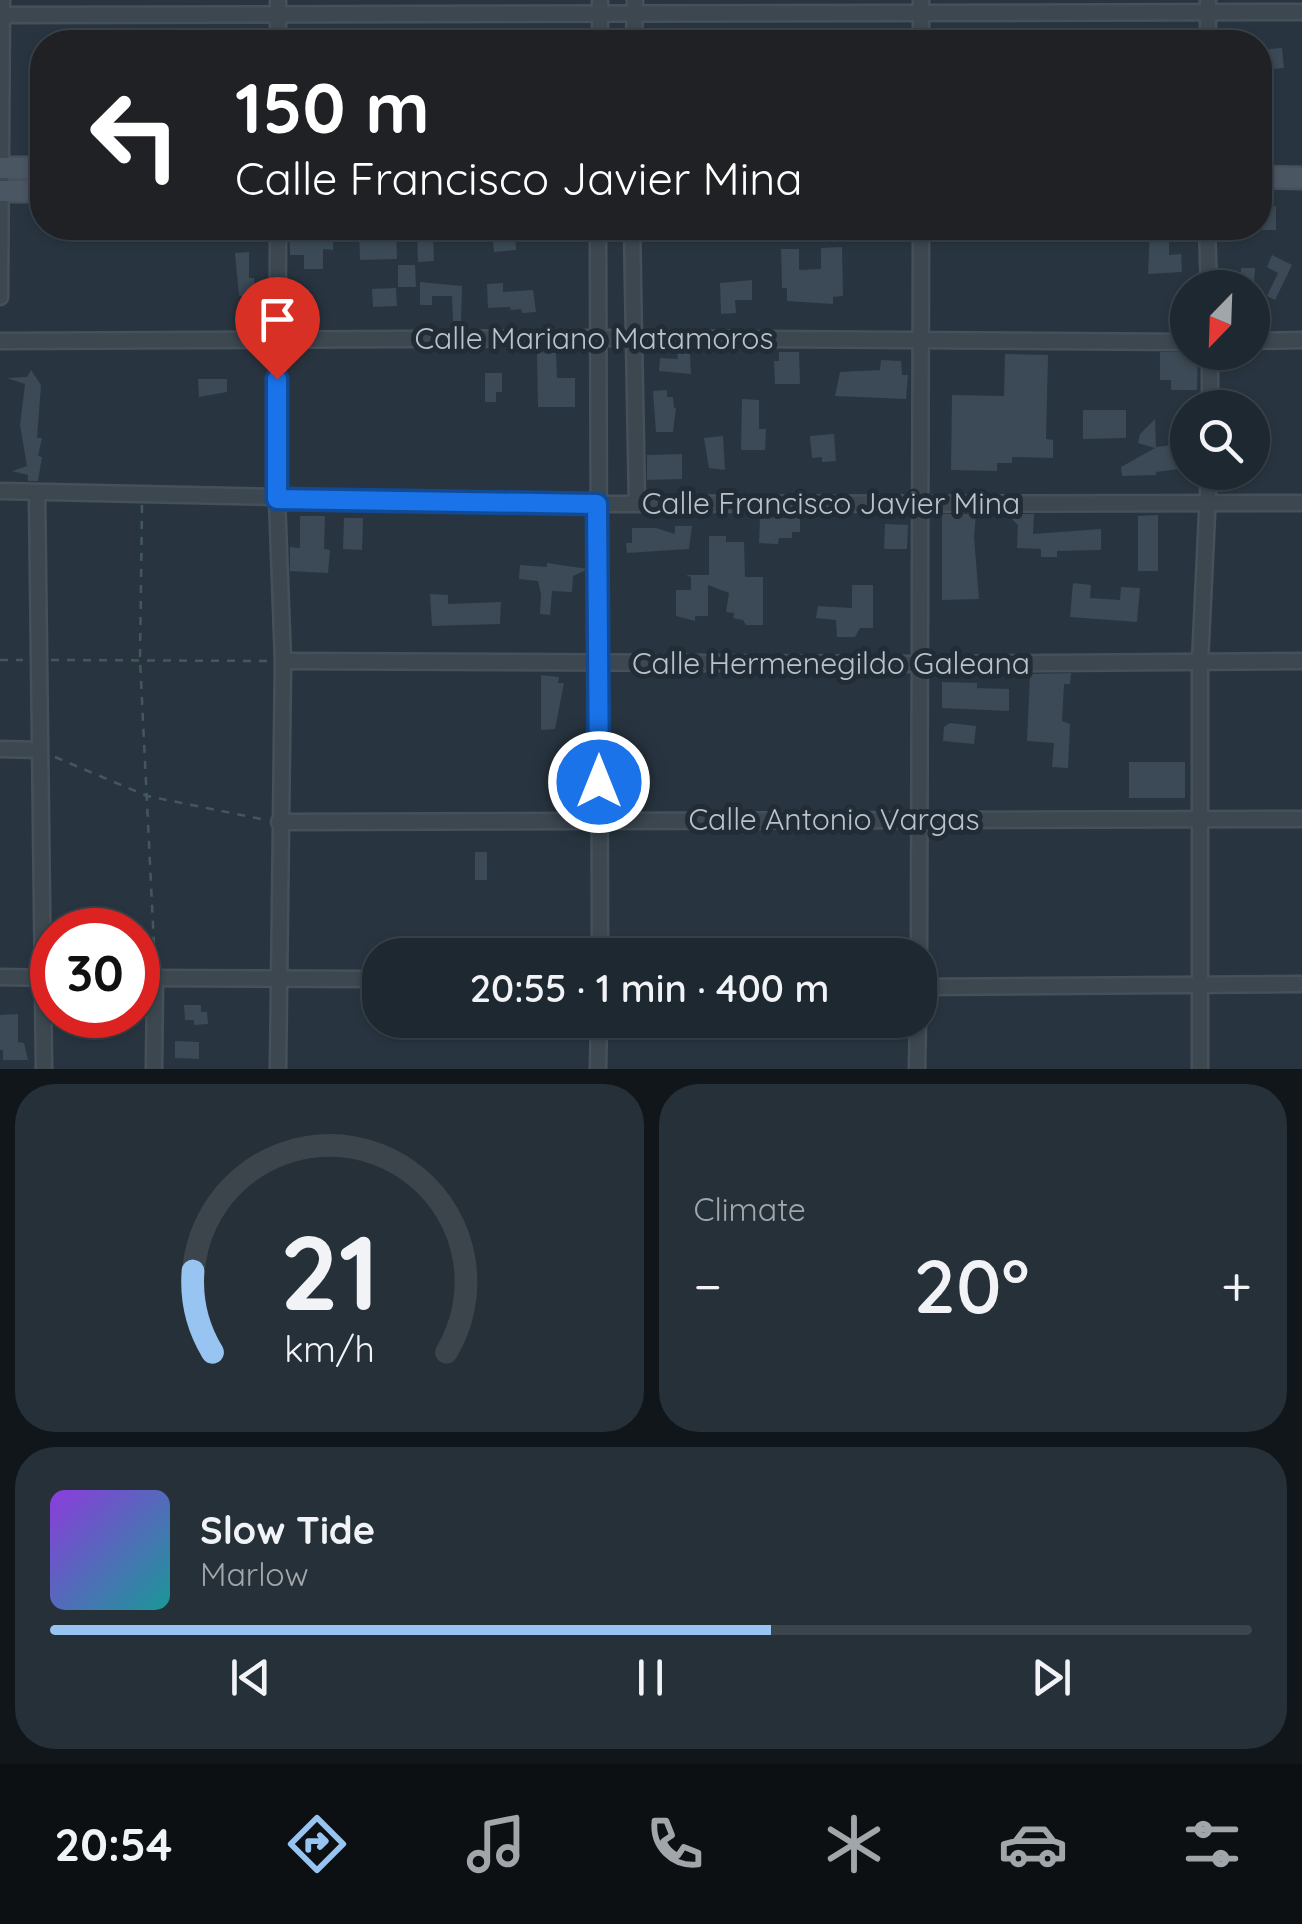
<!DOCTYPE html>
<meta charset="utf-8">
<style>
:root{--surface:#1e2830;--page:#263038;--text:#f1f3f6;--muted:#a1a6ab;--line:#3c444c;--accent:#97c4f1}
body{margin:0;font-family:Quicksand,sans-serif;background:var(--page);color:var(--text);height:100vh;display:flex;flex-direction:column;font-size:38px;white-space:nowrap}
*{box-sizing:border-box;margin:0}
p{font-size:32px;color:var(--muted)}
.icon{flex:none;width:55px;height:55px;fill:none;stroke:currentColor;stroke-width:2;stroke-linecap:round;stroke-linejoin:round}
.map{position:relative;height:1069px;overflow:hidden}
.details{display:flex;flex-direction:column;gap:15px;padding:15px;background:#10161a;flex:1}
.details>*{flex:none}
.guide{position:absolute;left:30px;top:30px;width:1242px;height:210px;border-radius:40px;box-shadow:0 2px 8px #0004,0 0 0 2px var(--line);background:#202124;color:#fff;overflow:hidden}
.needle{width:65px;rotate:203deg}
.buttons{position:absolute;left:1170px;top:270px;display:grid;gap:20px}
.buttons a{display:grid;place-items:center;width:100px;height:100px;border-radius:50%;background:var(--surface);box-shadow:0 2px 8px #0004,0 0 0 2px var(--line);font-size:50px}
.speed{position:absolute;left:30px;top:908px;display:flex;gap:20px;font-size:50px;font-weight:700;text-align:center}
.speed>*{display:grid;place-content:center;width:130px;height:130px;border-radius:50%;background:var(--surface);box-shadow:0 2px 8px #0004,0 0 0 2px var(--line);line-height:1}
.speed .limit{border:15px solid #d22;background:#fff;color:#111}
.pin{position:absolute;display:grid;place-items:center;width:85px;height:85px;color:#fff;margin:-102px -42px;border-radius:50% 50% 50% 0;rotate:-45deg;box-shadow:0 0 10px #0007}
.pin .icon{rotate:45deg}
.me{position:absolute;width:110px;margin:-55px;rotate:0deg;stroke-linejoin:round;filter:drop-shadow(0 0 8px #0008)}
.turn{display:flex;align-items:center;gap:35px;height:210px;padding:0 40px;font-size:45px}
.turn .icon{width:130px;height:130px;stroke-width:2.5}
.turn b{display:block;font-size:70px;line-height:85px}
.big{font-size:75px;font-weight:600;line-height:1.1}
.details .widget{flex:1;display:flex;flex-direction:column;justify-content:center;gap:15px;min-width:0;padding:0 35px;border-radius:40px;background:var(--page)}
.details .dial{align-items:center;gap:0}
.dial svg{height:260px;overflow:visible;fill:none;stroke:var(--line);stroke-width:7;stroke-linecap:round;text-anchor:middle}
.dial text{fill:var(--text);stroke:none}
.song{display:flex;align-items:center;gap:30px}
.cover{width:120px;height:120px;border-radius:15px;background:linear-gradient(135deg,hsl(270 70% 55%),hsl(180 70% 35%))}
.played{height:10px;border-radius:5px;background:linear-gradient(90deg,var(--accent) 60%,var(--line) 60%)}
.keys{display:flex;justify-content:space-around;direction:ltr}
.heat{display:flex;justify-content:space-between;align-items:center;font-size:55px;direction:ltr}
.details .tiles{flex:1;display:grid;gap:15px;grid-template-columns:1fr 1fr}
.widget:last-child{grid-column:span 2}
.trip{position:absolute;left:362px;top:938px;width:575px;height:100px;border-radius:40px;background:var(--surface);box-shadow:0 2px 8px #0004,0 0 0 2px var(--line);font-weight:600;line-height:100px;text-align:center}
.dock{display:flex;height:160px;justify-content:space-around;align-items:center;background:#0c1013;color:var(--muted)}
.dock .icon{width:70px;height:70px}
.dock .selected{color:var(--accent)}
.dock b{font-size:45px;color:var(--text)}
.map>svg:first-child{display:block}
.building{fill:#3b4a56}
.lines{fill:none;stroke-linecap:round;stroke-linejoin:round}
.street-casing{stroke:#46505a;stroke-width:19}
.secondary-casing{stroke:#46505a;stroke-width:25}
.path{stroke:#435959;stroke-width:2.5;stroke-dasharray:8 8;stroke-linecap:butt}
.street{stroke:#3c4750;stroke-width:14}
.secondary{stroke:#4b5663;stroke-width:20}
.route-casing{stroke:#114b97;stroke-width:25}
.route{stroke:#1a73e8;stroke-width:18}
.labels{text-anchor:middle;stroke-width:10;stroke-linejoin:round;paint-order:stroke}
.street-label{font-size:30px;fill:#b9c2ca;stroke:#212c36}
</style>
<div class="map">
<svg width="1302" height="1069" viewBox="0 0 1302 1069">
<rect width="100%" height="100%" fill="#283540"/>
<g class="building">
<rect x="289" y="33" width="38" height="9"/>
<polygon points="1282,48 1284,68 1260,70 1260,50"/>
<polygon points="1276,206 1276,230 1260,230 1260,207"/>
<polygon points="289,228 333,228 333,250 323,249 323,269 304,269 304,255 290,255"/>
<polygon points="359,228 396,228 397,259 360,260"/>
<polygon points="417,228 433,228 434,261 418,262"/>
<polygon points="1150,228 1169,228 1169,255 1181,254 1182,272 1148,274"/>
<polygon points="515,230 516,250 494,252 492,232"/>
<polygon points="842,247 843,296 833,297 833,304 787,301 787,288 782,288 781,249 799,249 799,270 821,269 821,248"/>
<polygon points="249,252 249,278 254,278 255,295 239,296 235,253"/>
<polygon points="1272,255 1292,265 1275,300 1267,296 1278,273 1267,267"/>
<polygon points="398,265 415,265 416,287 398,287"/>
<polygon points="1241,268 1255,268 1254,285 1220,284 1220,272 1241,272"/>
<polygon points="752,280 752,300 735,300 736,313 721,314 720,283"/>
<polygon points="420,282 462,286 461,321 453,321 452,296 432,296 432,305 420,305"/>
<polygon points="503,283 503,292 533,290 536,312 522,313 521,309 511,310 510,307 488,308 487,284"/>
<polygon points="396,288 397,306 373,307 372,289"/>
<polygon points="537,352 556,353 557,378 575,378 575,407 538,407"/>
<polygon points="779,352 799,352 800,384 775,384 774,361 779,361"/>
<polygon points="1160,352 1198,352 1197,390 1171,390 1171,380 1160,380"/>
<polygon points="677,353 690,353 691,374 659,371 660,358 678,359"/>
<polygon points="1005,354 1048,355 1046,439 1053,440 1053,458 1012,457 1012,463 997,463 997,471 951,470 952,395 1004,396"/>
<polygon points="881,360 901,361 902,375 908,375 906,399 835,396 840,372 880,370"/>
<polygon points="31,370 41,385 37,438 42,438 38,456 42,457 38,481 28,481 28,475 12,471 27,466 20,425 25,384 7,378 27,377"/>
<polygon points="485,373 502,373 502,392 496,392 496,402 485,402"/>
<polygon points="198,379 227,379 227,392 199,397"/>
<polygon points="667,390 667,397 673,397 674,408 676,408 673,432 656,432 653,391"/>
<polygon points="742,399 759,400 759,429 766,429 765,450 741,450"/>
<polygon points="1083,410 1126,410 1126,438 1083,439"/>
<polygon points="1155,419 1156,447 1188,443 1187,468 1156,472 1156,475 1122,476 1121,467 1155,448 1138,443 1140,434"/>
<polygon points="834,434 836,461 822,462 822,457 812,458 810,436"/>
<polygon points="723,436 725,470 709,468 704,438"/>
<polygon points="682,454 682,479 647,480 647,455"/>
<polygon points="792,514 800,514 800,532 792,532 792,538 779,538 778,544 759,543 760,517 790,518"/>
<polygon points="942,514 976,514 974,537 979,599 942,600"/>
<polygon points="1007,514 1034,514 1033,534 1101,529 1101,550 1057,551 1057,557 1041,557 1041,549 1017,548 1018,525"/>
<polygon points="1158,515 1158,571 1138,571 1138,516"/>
<polygon points="300,516 325,516 324,549 330,550 328,573 290,571 290,547 300,548"/>
<polygon points="344,518 363,518 362,550 343,549"/>
<polygon points="885,524 908,525 907,549 884,549"/>
<polygon points="675,526 692,526 689,549 627,553 626,543 632,543 632,528 656,528 675,534"/>
<polygon points="709,536 726,536 726,542 744,542 745,577 763,577 763,625 746,625 743,620 733,618 734,613 726,612 729,593 708,585 708,616 695,616 695,621 676,616 676,590 691,590 691,577 686,575 709,575"/>
<polygon points="547,563 588,569 573,576 572,592 552,591 550,615 540,614 541,595 538,581 519,579 520,565 547,567"/>
<polygon points="1073,583 1091,585 1090,598 1120,600 1121,587 1140,588 1137,622 1070,617"/>
<polygon points="852,585 873,585 873,628 860,628 855,637 837,637 836,620 816,618 818,606 852,608"/>
<polygon points="430,594 448,595 448,604 501,602 500,624 432,626"/>
<polygon points="1071,673 1070,684 1064,684 1062,721 1070,724 1068,768 1052,767 1054,743 1027,741 1030,674"/>
<polygon points="541,675 559,677 558,683 564,683 555,729 541,730"/>
<polygon points="942,682 977,683 977,688 1009,689 1009,711 942,708"/>
<polygon points="950,723 976,726 974,744 943,741 944,727"/>
<rect x="1129" y="762" width="56" height="36"/>
<rect x="475" y="852" width="12" height="28"/>
<polygon points="184,1005 201,1005 201,1012 207,1012 208,1024 194,1025 194,1020 185,1020"/>
<polygon points="18,1014 18,1042 24,1043 28,1060 3,1060 3,1050 0,1050 0,1015"/>
<polygon points="175,1041 199,1042 199,1059 175,1058"/>
</g>
<g class="lines">
<g class="street-casing">
<g id="street">
<polyline points="278,0 278,42"/>
<polyline points="921,0 921,42"/>
<polyline points="0,15 1302,12"/>
<polyline points="600,42 600,0"/>
<polyline points="634,42 635,0"/>
<polyline points="1208,42 1208,0"/>
<polyline points="598,228 600,955"/>
<polyline points="632,228 637,504"/>
<polyline points="1207,228 1209,288"/>
<polyline points="0,297 2,0"/>
<polyline points="0,341 597,338 1188,342"/>
<polyline points="1252,341 1302,340"/>
<polyline points="1210,408 1210,352"/>
<polyline points="0,491 597,504 1302,503"/>
<polyline points="37,493 44,1069"/>
<polyline points="283,661 922,664 1302,661"/>
<polyline points="0,749 40,750"/>
<polyline points="279,822 1302,819"/>
<polyline points="919,955 921,228"/>
<polyline points="0,977 52,978"/>
<polyline points="138,978 380,979"/>
<polyline points="920,987 1302,984"/>
<polyline points="154,1069 155,978"/>
<polyline points="278,1069 283,661 277,499 278,228"/>
<polyline points="598,1069 599,1020"/>
<polyline points="917,1069 918,1020"/>
<polyline points="1200,1069 1200,662 1209,472"/>
</g>
</g>
<g class="secondary-casing">
<g id="secondary">
<polyline points="0,168 42,168"/>
<polyline points="1260,177 1302,178"/>
<polyline points="0,191 42,191"/>
</g>
</g>
<g class="path">
<polyline points="142,505 140,660 155,966"/>
<polyline points="0,660 23,660"/>
<polyline points="51,660 268,661"/>
<polyline points="55,757 147,796 266,820"/>
</g>
<use href="#street" class="street"/>
<use href="#secondary" class="secondary"/>
</g>
<g class="lines">
<g class="route-casing">
<polyline id="route" points="277,379 277,499 597,504 599,782"/>
</g>
<use href="#route" class="route"/>
</g>
<g class="labels">
<g class="street-label">
<text x="594" y="349">Calle Mariano Matamoros</text>
<text x="831" y="514">Calle Francisco Javier Mina</text>
<text x="831" y="674">Calle Hermenegildo Galeana</text>
<text x="834" y="830">Calle Antonio Vargas</text>
</g>
</g>
</svg>
<div class="buttons">
<a><svg class="needle" viewBox="-14 -14 28 28"><path d="M0-13l5 13h-10z" fill="#e53935"/><path d="M0 13l5-13h-10z" fill="#a1a6ab"/></svg></a>
<a><svg class="icon" aria-label="search" viewBox="0 0 24 24"><circle cx="10" cy="10" r="6"/><path d="M15 15l6 6"/></svg></a>
</div>
<div class="speed"><div class="limit">30</div></div>
<div class="pin" style="left:277px;top:379px;background:#d93025"><svg class="icon" aria-label="arrive" viewBox="0 0 24 24"><path d="M6 21V4h12l-3 4 3 4H6"/></svg></div>
<svg class="me" style="left:599px;top:782px" viewBox="-20 -20 40 40"><circle r="17" fill="#1a73e8" stroke="#fff" stroke-width="3"/><path d="M0-11L8 9 0 5-8 9z" fill="#fff"/></svg>
<div class="trip">20:55 · 1 min · 400 m</div>
<div class="guide">
<div class="turn"><svg class="icon" aria-label="left" viewBox="0 0 24 24"><path d="M17 20v-9H6M10 6l-5 5 5 5"/></svg><div><b>150 m</b>Calle Francisco Javier Mina</div></div>
</div>
</div>
<section class="details">
<div class="tiles">
<div class="widget dial"><svg viewBox="0 0 100 80">
<path d="M14 69A42 42 0 1 1 86 69"/>
<path d="M14 69A42 42 0 0 1 8 44" stroke="#97c4f1"/>
<text x="50" y="56" font-size="32" font-weight="700">21</text>
<text x="50" y="72" font-size="11">km/h</text>
</svg></div>
<div class="widget"><p>Climate</p>
<div class="heat"><a>−</a><b class="big">20°</b><a>+</a></div>
</div>
<div class="widget">
<div class="song"><i class="cover"></i><div><b>Slow Tide</b><p>Marlow</p></div></div>
<div class="played"></div>
<div class="keys"><svg class="icon" aria-label="previous" viewBox="0 0 24 24"><path d="M18 5L8 12l10 7zM5 5v14"/></svg><svg class="icon" aria-label="pause" viewBox="0 0 24 24"><path d="M8 5v14M16 5v14"/></svg><svg class="icon" aria-label="next" viewBox="0 0 24 24"><path d="M6 5l10 7-10 7zM19 5v14"/></svg></div>
</div>
</div>
</section>
<nav class="dock">
<b>20:54</b>
<svg class="icon selected" aria-label="directions" viewBox="0 0 24 24"><path d="M12 3l9 9-9 9-9-9zM9 14v-3h6M13 9l2 2-2 2"/></svg>
<svg class="icon" aria-label="music" viewBox="0 0 24 24"><path d="M9 18V5l10-2v13"/><circle cx="6" cy="18" r="3"/><circle cx="16" cy="16" r="3"/></svg>
<svg class="icon" aria-label="phone" viewBox="0 0 24 24"><path d="M5 4h4l2 5-3 2q2 4 5 5l2-3 5 2v4C11 20 4 13 5 4z"/></svg>
<svg class="icon" aria-label="climate" viewBox="0 0 24 24"><path d="M12 3v18M4 7l16 10M4 17L20 7"/></svg>
<svg class="icon" aria-label="car" viewBox="0 0 24 24"><path d="M5 17H2v-5l4-1 3-4h7l3 4 3 1v5h-3M9 17h6M6 11h13"/><circle cx="7" cy="17" r="2"/><circle cx="17" cy="17" r="2"/></svg>
<svg class="icon" aria-label="filters" viewBox="0 0 24 24"><path d="M4 7h16M4 17h16"/><circle cx="9" cy="7" r="2"/><circle cx="15" cy="17" r="2"/></svg>
</nav>
